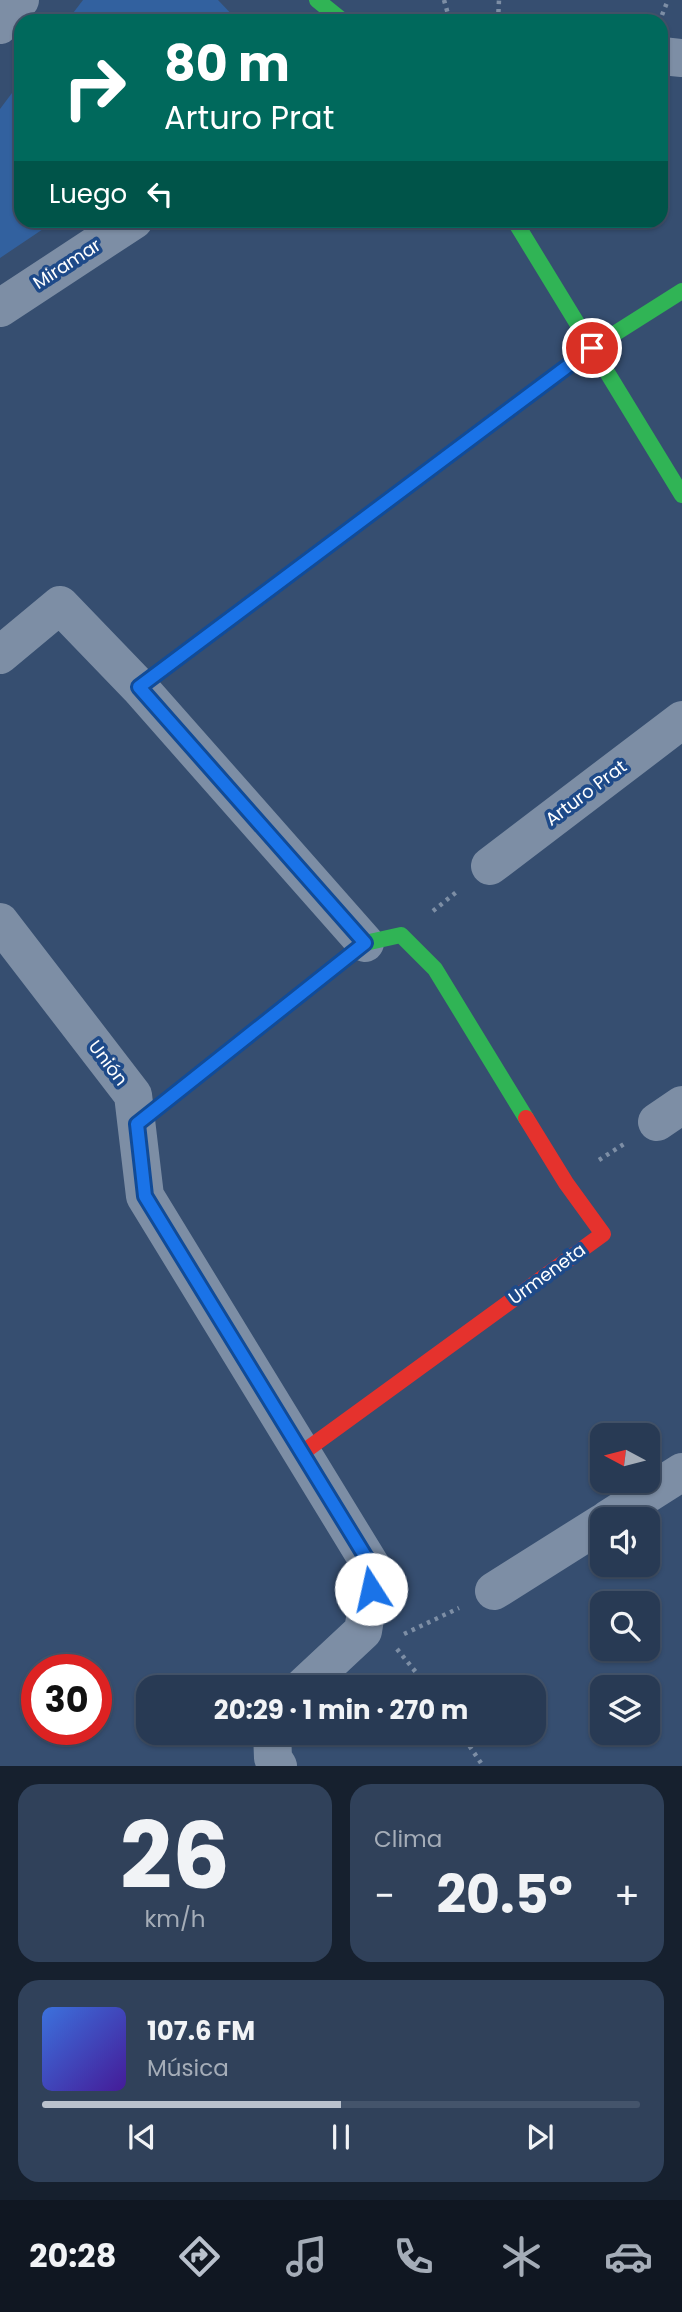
<!DOCTYPE html>
<html lang="es">
<meta charset="utf-8">
<style>
:root{--surface:#283a54;--page:#30415a;--text:#f1f3f6;--muted:#a5adb8;--line:#44546b;--accent:#b9c1cd}
body{margin:0;font-family:Poppins,sans-serif;background:var(--page);color:var(--text);height:100vh;display:flex;flex-direction:column;font-size:26px;white-space:nowrap}
*{box-sizing:border-box;margin:0}
p{font-size:23px;color:var(--muted)}
.icon{flex:none;width:38px;height:38px;fill:none;stroke:currentColor;stroke-width:2;stroke-linecap:round;stroke-linejoin:round}
.map{position:relative;height:1766px;overflow:hidden}
.side{display:flex;flex-direction:column;gap:18px;padding:18px;background:#16202e;flex:1}
.side>*{flex:none}
.hud{position:absolute;left:14px;top:14px;width:654px;height:214px;border-radius:21px;box-shadow:0 2px 5px #0004,0 0 0 2px var(--line);background:#00695c;color:#fff;overflow:hidden}
.needle{width:46px;rotate:277deg}
.fabs{position:absolute;left:590px;top:1423px;display:grid;gap:14px}
.fabs a{display:grid;place-items:center;width:70px;height:70px;border-radius:14px;background:var(--surface);box-shadow:0 2px 5px #0004,0 0 0 2px var(--line);font-size:35px}
.speed{position:absolute;left:21px;top:1654px;display:flex;gap:14px;font-size:35px;font-weight:700;text-align:center}
.speed>*{display:grid;place-content:center;width:91px;height:91px;border-radius:50%;background:var(--surface);box-shadow:0 2px 5px #0004,0 0 0 2px var(--line);line-height:1}
.speed .limit{border:10px solid #d22;background:#fff;color:#111}
.pin{position:absolute;display:grid;place-items:center;width:60px;height:60px;color:#fff;margin:-30px;border:4px solid #fff;border-radius:50%;box-shadow:0 2px 7px #0007}
.me{position:absolute;width:77px;margin:-38px;rotate:350deg;stroke-linejoin:round;filter:drop-shadow(0 0 5px #0008)}
.turn{display:flex;align-items:center;gap:24px;height:147px;padding:0 35px;font-size:32px}
.turn .icon{width:91px;height:91px;stroke-width:2.5}
.turn b{display:block;font-size:49px;line-height:60px}
.then{display:flex;align-items:center;height:66px;padding:0 35px;background:#0003;gap:14px;font-size:26px}
.big{font-size:52px;font-weight:700;line-height:1.1}
.side .card{flex:1;display:flex;flex-direction:column;justify-content:center;gap:10px;min-width:0;padding:0 24px;border-radius:21px;background:var(--page)}
.side .dial{align-items:center;gap:0}
.dial b{font-size:91px;line-height:1}
.song{display:flex;align-items:center;gap:21px}
.cover{width:84px;height:84px;border-radius:10px;background:linear-gradient(135deg,hsl(220 70% 55%),hsl(260 70% 35%))}
.played{height:7px;border-radius:4px;background:linear-gradient(90deg,var(--accent) 50%,var(--line) 50%)}
.keys{display:flex;justify-content:space-around;direction:ltr}
.heat{display:flex;justify-content:space-between;align-items:center;font-size:38px;direction:ltr}
.side .tiles{flex:1;display:grid;gap:18px;grid-template-columns:1fr 1fr}
.card:last-child{grid-column:span 2}
.trip{position:absolute;left:136px;top:1675px;width:410px;height:70px;border-radius:21px;background:var(--surface);box-shadow:0 2px 5px #0004,0 0 0 2px var(--line);font-weight:700;line-height:70px;text-align:center}
.dock{display:flex;height:112px;justify-content:space-around;align-items:center;background:#101722;color:var(--muted)}
.dock .icon{width:49px;height:49px}
.dock .on{color:var(--accent)}
.dock b{font-size:32px;color:var(--text)}
.map>svg:first-child{display:block}
.green{fill:#32619f}
.lines{fill:none;stroke-linecap:round;stroke-linejoin:round}
.path{stroke:#7d8ea5;stroke-width:4.5;stroke-dasharray:3.5 5;stroke-linecap:butt}
.street{stroke:#7d8ea5;stroke-width:38}
.fast{stroke:#30b455;stroke-width:16}
.slow{stroke:#ff9f0a;stroke-width:16}
.jam{stroke:#e5322d;stroke-width:16}
.route-casing{stroke:#114b97;stroke-width:18}
.route{stroke:#1a73e8;stroke-width:12}
.labels{text-anchor:middle;stroke-width:7;stroke-linejoin:round;paint-order:stroke}
.street-label{font-size:18px;fill:#fff;stroke:#1e4a89}
</style>
<div class="map">
<svg width="682" height="1766" viewBox="0 0 682 1766">
<rect width="100%" height="100%" fill="#364e70"/>
<g class="green">
<polygon points="83,0 218,0 238,21 67,21"/>
<polygon points="21,81 21,220 55,221 0,258 0,109"/>
</g>
<g class="lines">
<g class="path">
<polyline points="444,0 450,21"/>
<polyline points="662,15 668,0"/>
<polyline points="498,21 499,0"/>
<polyline points="433,911 459,890"/>
<polyline points="599,1160 624,1144"/>
<polyline points="404,1634 459,1608"/>
<polyline points="397,1649 428,1687"/>
<polyline points="460,1732 483,1766"/>
</g>
<g class="street">
<polyline points="0,25 20,0"/>
<polyline points="662,56 682,58"/>
<polyline points="0,308 134,220"/>
<polyline points="0,655 60,605 139,687 365,943"/>
<polyline points="490,866 682,720"/>
<polyline points="0,922 133,1095 145,1196 373,1569 363,1631 303,1687"/>
<polyline points="657,1122 682,1105"/>
<polyline points="608,1519 682,1472"/>
<polyline points="494,1591 602,1523"/>
<polyline points="272,1732 273,1758 278,1766"/>
</g>
<g class="fast">
<polyline points="317,0 343,21"/>
<polyline points="514,220 682,495"/>
<polyline points="473,437 592,348 682,291"/>
<polyline points="137,1124 365,943 401,935 435,969 526,1118"/>
</g>
<polyline class="slow" points="139,687 473,437"/>
<polyline class="jam" points="302,1453 603,1234 566,1183 526,1118"/>
</g>
<g class="lines">
<g class="route-casing">
<polyline id="route" points="371,1589 373,1569 145,1196 137,1124 365,943 139,687 592,348"/>
</g>
<use href="#route" class="route"/>
</g>
<g class="labels">
<g class="street-label">
<text transform="translate(67 264) rotate(-33)" y="6">Miramar</text>
<text transform="translate(586 793) rotate(-37)" y="6">Arturo Prat</text>
<text transform="translate(108 1063) rotate(53)" y="6">Unión</text>
<text transform="translate(547 1274) rotate(-36)" y="6">Urmeneta</text>
</g>
</g>
</svg>
<div class="fabs">
<a><svg class="needle" viewBox="-14 -14 28 28"><path d="M0-13l5 13h-10z" fill="#e53935"/><path d="M0 13l5-13h-10z" fill="#a5adb8"/></svg></a>
<a><svg class="icon" aria-label="sound" viewBox="0 0 24 24"><path d="M4 9h4l5-4v14l-5-4H4zM17 9q2 3 0 6"/></svg></a>
<a><svg class="icon" aria-label="search" viewBox="0 0 24 24"><circle cx="10" cy="10" r="6"/><path d="M15 15l6 6"/></svg></a>
<a><svg class="icon" aria-label="layers" viewBox="0 0 24 24"><path d="M12 4l9 5-9 5-9-5zM3 14l9 5 9-5"/></svg></a>
</div>
<div class="speed"><div class="limit">30</div></div>
<div class="pin" style="left:592px;top:348px;background:#d93025"><svg class="icon" aria-label="arrive" viewBox="0 0 24 24"><path d="M6 21V4h12l-3 4 3 4H6"/></svg></div>
<svg class="me" style="left:371px;top:1589px" viewBox="-20 -20 40 40"><circle r="19" fill="#fff"/><path d="M0-13L10 11 0 6-10 11z" fill="#1a73e8"/></svg>
<div class="trip">20:29 · 1 min · 270 m</div>
<div class="hud">
<div class="turn"><svg class="icon" aria-label="right" viewBox="0 0 24 24"><path d="M7 20v-9h11M14 6l5 5-5 5"/></svg><div><b>80 m</b>Arturo Prat</div></div>
<div class="then">Luego<svg class="icon" aria-label="left" viewBox="0 0 24 24"><path d="M17 20v-9H6M10 6l-5 5 5 5"/></svg></div>
</div>
</div>
<section class="side">
<div class="tiles">
<div class="card dial"><b>26</b><p>km/h</p></div>
<div class="card"><p>Clima</p>
<div class="heat"><a>−</a><b class="big">20.5°</b><a>+</a></div>
</div>
<div class="card">
<div class="song"><i class="cover"></i><div><b>107.6 FM</b><p>Música</p></div></div>
<div class="played"></div>
<div class="keys"><svg class="icon" aria-label="previous" viewBox="0 0 24 24"><path d="M18 5L8 12l10 7zM5 5v14"/></svg><svg class="icon" aria-label="pause" viewBox="0 0 24 24"><path d="M8 5v14M16 5v14"/></svg><svg class="icon" aria-label="next" viewBox="0 0 24 24"><path d="M6 5l10 7-10 7zM19 5v14"/></svg></div>
</div>
</div>
</section>
<nav class="dock">
<b>20:28</b>
<svg class="icon on" aria-label="directions" viewBox="0 0 24 24"><path d="M12 3l9 9-9 9-9-9zM9 14v-3h6M13 9l2 2-2 2"/></svg>
<svg class="icon" aria-label="music" viewBox="0 0 24 24"><path d="M9 18V5l10-2v13"/><circle cx="6" cy="18" r="3"/><circle cx="16" cy="16" r="3"/></svg>
<svg class="icon" aria-label="phone" viewBox="0 0 24 24"><path d="M5 4h4l2 5-3 2q2 4 5 5l2-3 5 2v4C11 20 4 13 5 4z"/></svg>
<svg class="icon" aria-label="climate" viewBox="0 0 24 24"><path d="M12 3v18M4 7l16 10M4 17L20 7"/></svg>
<svg class="icon" aria-label="car" viewBox="0 0 24 24"><path d="M5 17H2v-5l4-1 3-4h7l3 4 3 1v5h-3M9 17h6M6 11h13"/><circle cx="7" cy="17" r="2"/><circle cx="17" cy="17" r="2"/></svg>
</nav>
